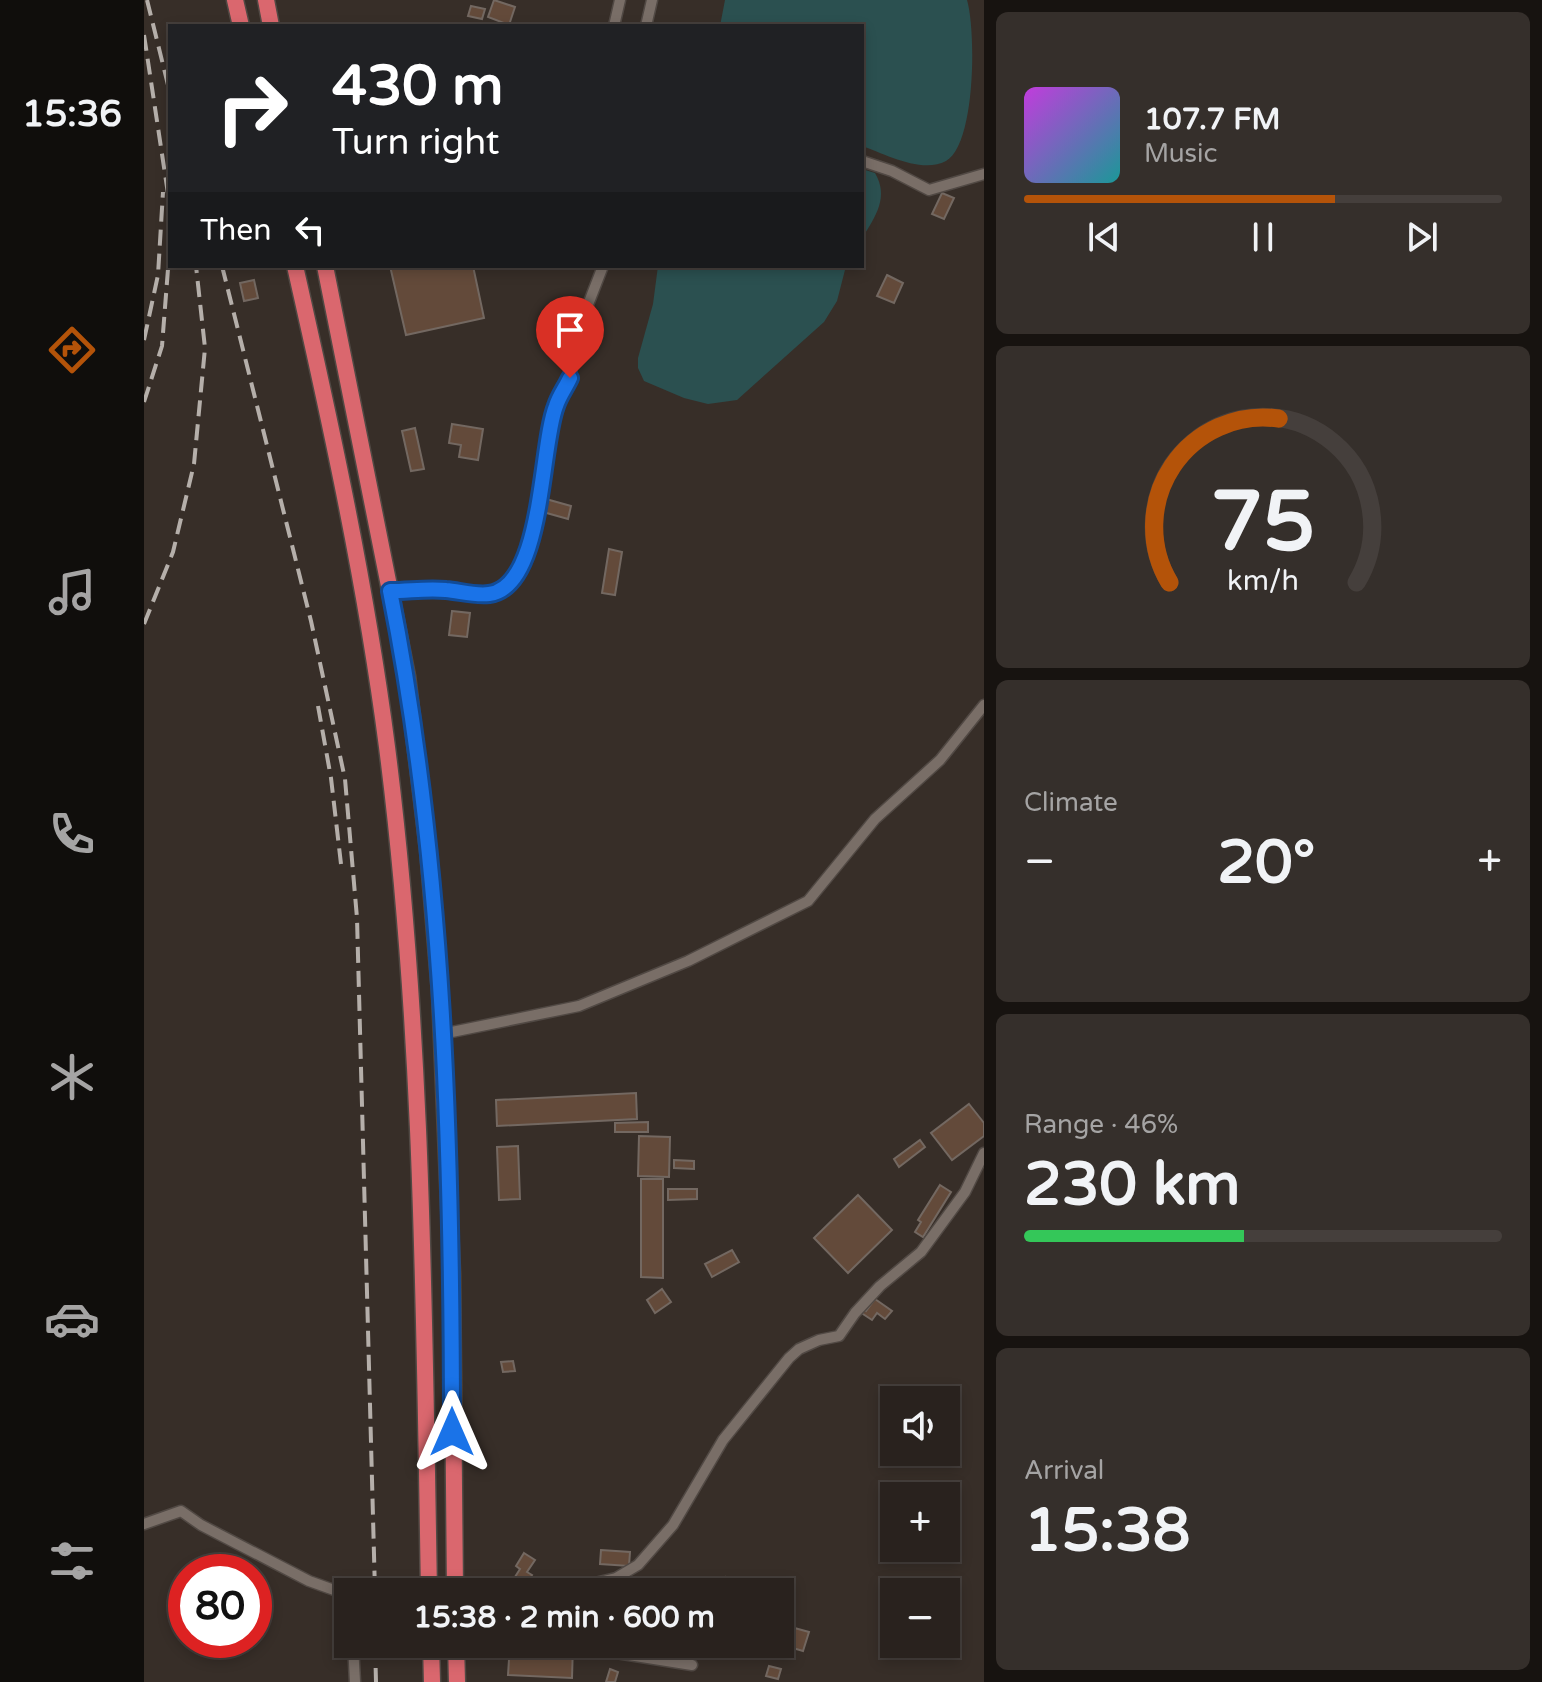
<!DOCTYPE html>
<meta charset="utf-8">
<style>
:root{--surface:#29221e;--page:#352f2b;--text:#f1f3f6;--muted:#a5a4a4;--line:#453f3c;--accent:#b45309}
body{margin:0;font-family:"Varela Round",sans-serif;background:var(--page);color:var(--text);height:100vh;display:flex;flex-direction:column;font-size:30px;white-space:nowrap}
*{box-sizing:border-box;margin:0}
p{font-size:26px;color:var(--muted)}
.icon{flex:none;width:44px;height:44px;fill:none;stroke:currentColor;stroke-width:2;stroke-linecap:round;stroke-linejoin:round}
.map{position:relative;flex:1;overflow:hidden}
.details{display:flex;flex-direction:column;gap:12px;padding:12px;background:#171310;width:558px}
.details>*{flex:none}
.top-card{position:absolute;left:24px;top:24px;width:696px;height:244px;border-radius:0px;box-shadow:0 4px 12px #0003,0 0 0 2px var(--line);background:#202124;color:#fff;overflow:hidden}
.buttons{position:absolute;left:736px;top:1386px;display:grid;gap:16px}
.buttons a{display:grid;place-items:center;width:80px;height:80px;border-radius:0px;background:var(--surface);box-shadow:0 4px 12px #0003,0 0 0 2px var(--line);font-size:40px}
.speed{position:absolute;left:24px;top:1554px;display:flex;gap:16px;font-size:40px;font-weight:700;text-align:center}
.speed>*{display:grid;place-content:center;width:104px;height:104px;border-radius:50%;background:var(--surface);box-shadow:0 4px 12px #0003,0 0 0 2px var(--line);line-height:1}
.speed .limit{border:12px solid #d22;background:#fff;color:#111}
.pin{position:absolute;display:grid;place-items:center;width:68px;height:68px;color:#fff;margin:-82px -34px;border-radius:50% 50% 50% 0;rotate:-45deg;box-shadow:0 0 8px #0007}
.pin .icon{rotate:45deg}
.me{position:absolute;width:88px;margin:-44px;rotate:0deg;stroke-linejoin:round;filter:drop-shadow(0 0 6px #0008)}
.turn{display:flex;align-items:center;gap:28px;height:168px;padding:0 32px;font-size:36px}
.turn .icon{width:104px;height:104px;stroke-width:2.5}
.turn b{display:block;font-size:56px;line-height:68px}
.then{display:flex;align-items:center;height:76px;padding:0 32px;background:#0003;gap:16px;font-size:30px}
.big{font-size:60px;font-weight:800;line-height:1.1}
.details .card{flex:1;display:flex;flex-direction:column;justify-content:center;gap:12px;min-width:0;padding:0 28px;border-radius:12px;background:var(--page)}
.details .dial{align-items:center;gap:0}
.dial svg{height:208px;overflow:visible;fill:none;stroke:var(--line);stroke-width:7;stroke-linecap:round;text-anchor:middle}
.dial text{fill:var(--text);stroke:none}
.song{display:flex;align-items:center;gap:24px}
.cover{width:96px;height:96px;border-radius:12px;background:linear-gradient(135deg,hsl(290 70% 55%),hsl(180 70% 35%))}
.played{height:8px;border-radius:4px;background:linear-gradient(90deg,var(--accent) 65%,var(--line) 65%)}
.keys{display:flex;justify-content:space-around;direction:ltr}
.heat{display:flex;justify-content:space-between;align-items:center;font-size:44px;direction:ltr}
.charge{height:12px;border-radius:6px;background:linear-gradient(90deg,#34c759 46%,var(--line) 0)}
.trip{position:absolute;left:190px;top:1578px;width:460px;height:80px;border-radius:0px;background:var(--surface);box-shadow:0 4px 12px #0003,0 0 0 2px var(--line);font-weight:800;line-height:80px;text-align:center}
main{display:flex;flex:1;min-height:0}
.tabs{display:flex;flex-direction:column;width:144px;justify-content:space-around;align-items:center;background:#100e0c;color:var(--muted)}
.tabs .icon{width:56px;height:56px}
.tabs .selected{color:var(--accent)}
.tabs b{font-size:36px;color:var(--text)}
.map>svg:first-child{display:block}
.water{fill:#2b5050}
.building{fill:#634a3a;stroke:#736861;stroke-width:2}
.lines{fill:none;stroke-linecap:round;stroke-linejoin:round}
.minor-casing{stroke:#514944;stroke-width:13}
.trunk-casing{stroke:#514944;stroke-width:19}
.minor{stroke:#796e67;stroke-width:10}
.trunk{stroke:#da676e;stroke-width:16}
.rail{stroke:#b5afaa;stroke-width:4;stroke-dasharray:16 8;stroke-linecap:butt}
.route-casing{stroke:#114b97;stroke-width:20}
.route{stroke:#1a73e8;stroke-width:14}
</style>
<main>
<nav class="tabs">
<b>15:36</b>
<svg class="icon selected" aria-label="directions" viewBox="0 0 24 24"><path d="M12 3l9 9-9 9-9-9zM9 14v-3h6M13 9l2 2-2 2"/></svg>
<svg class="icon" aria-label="music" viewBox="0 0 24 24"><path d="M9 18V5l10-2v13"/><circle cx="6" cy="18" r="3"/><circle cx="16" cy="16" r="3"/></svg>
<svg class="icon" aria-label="phone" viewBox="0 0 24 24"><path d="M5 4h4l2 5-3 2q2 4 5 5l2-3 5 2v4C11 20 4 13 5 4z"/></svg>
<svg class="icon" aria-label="climate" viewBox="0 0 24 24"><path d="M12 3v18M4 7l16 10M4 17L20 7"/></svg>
<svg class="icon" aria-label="car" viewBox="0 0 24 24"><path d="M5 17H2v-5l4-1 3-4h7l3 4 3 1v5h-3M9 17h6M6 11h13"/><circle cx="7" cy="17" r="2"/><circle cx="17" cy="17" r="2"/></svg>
<svg class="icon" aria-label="filters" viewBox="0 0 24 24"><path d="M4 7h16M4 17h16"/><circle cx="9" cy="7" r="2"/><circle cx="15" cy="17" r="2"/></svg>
</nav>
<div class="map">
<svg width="840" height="1682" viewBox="0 0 840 1682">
<rect width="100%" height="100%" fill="#372e28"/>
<g class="water">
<path d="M581,0h242c9,30 9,144 -21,161 -24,13 -61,-7 -84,-15v-120h-142z"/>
<path d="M718,169l13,4c14,24 1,43 -13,65z"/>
<polygon points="514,266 702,266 693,301 680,322 593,400 564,404 540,398 500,381 494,368 494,358 509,304"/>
</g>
<g class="building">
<polygon points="350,0 371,7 365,25 344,17"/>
<polygon points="327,6 341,9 338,19 324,16"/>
<polygon points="798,193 810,198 800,219 788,214"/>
<polygon points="246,266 329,266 340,318 262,335"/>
<polygon points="743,275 759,283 750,303 733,296"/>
<polygon points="110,280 114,298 100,301 96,283"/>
<polygon points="308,424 339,429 334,460 315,457 317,445 305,443"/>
<polygon points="271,428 280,469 267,471 258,431"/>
<polygon points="402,499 427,506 424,519 399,512"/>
<polygon points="465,549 478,552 471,595 458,593"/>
<polygon points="308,611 326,613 323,637 305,635"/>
<polygon points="492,1093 493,1119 353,1126 352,1100"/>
<polygon points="825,1104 840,1123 840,1136 808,1160 787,1133"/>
<polygon points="504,1122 504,1132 471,1132 471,1123"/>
<polygon points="495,1136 526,1137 525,1177 494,1176"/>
<polygon points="776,1140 781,1147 755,1167 750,1159"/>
<polygon points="374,1146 376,1199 355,1200 353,1147"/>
<polygon points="530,1160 550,1161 550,1169 530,1168"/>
<polygon points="497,1179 519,1179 519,1278 497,1277"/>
<polygon points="796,1185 807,1192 779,1237 771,1232 777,1222 774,1220"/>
<polygon points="524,1189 553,1189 553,1199 524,1200"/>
<polygon points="714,1195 748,1230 704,1273 670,1238"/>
<polygon points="588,1250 595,1262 568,1277 561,1264"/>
<polygon points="518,1289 527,1302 511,1313 503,1300"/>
<polygon points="731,1299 748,1311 741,1319 733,1313 728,1320 716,1312 719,1308 722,1311"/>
<polygon points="369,1361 371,1371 359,1372 357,1362"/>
<polygon points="457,1550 486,1552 485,1566 456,1564"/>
<polygon points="380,1553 391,1560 383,1572 388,1575 382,1584 371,1577 376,1569 372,1566"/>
<polygon points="582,1577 636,1590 636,1592 578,1592"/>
<polygon points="636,1624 665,1632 659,1651 635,1644"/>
<polygon points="366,1644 429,1644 428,1678 364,1675"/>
<polygon points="625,1666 637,1669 634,1679 622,1676"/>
<polygon points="466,1669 474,1672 471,1682 462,1682"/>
</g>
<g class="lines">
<g class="minor-casing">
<g id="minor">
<polyline points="470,26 476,0"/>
<polyline points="502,26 508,0"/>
<polyline points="718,161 748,171 785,190 840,174"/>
<polyline points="246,591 299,589 345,594 366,583 376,567 383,549 392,517 412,406 426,378 433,333 459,266"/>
<polyline points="298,1034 435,1006 544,961 664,901 731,819 796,760 840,705"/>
<polyline points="0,1524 37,1511 57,1525 165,1581 204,1595"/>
<polyline points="440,1592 451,1583 472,1578 494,1565 529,1525 579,1440 645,1358 655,1349 675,1340 695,1336 711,1313 736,1286 777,1252 821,1192 840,1153"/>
<polyline points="209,1644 211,1682"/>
<polyline points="451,1644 466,1652 548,1665"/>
<polyline points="312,1652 341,1650 348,1644"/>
</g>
</g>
<g class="trunk-casing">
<g id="trunk">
<polyline points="91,0 97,26"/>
<polyline points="122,0 127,26"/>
<path d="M151,266c36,159 71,319 92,481 36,281 37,563 42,845"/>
<polyline points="181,266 263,676 284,849 296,992 308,1274 311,1592"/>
<polyline points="287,1644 288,1682"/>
<polyline points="312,1644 313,1682"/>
</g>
</g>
<use href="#minor" class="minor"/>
<use href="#trunk" class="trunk"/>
<g class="rail">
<polyline points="3,0 26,93"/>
<polyline points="0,35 26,207"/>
<polyline points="78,266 167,621 201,779 213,918 231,1592"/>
<polyline points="0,340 14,275 19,192"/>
<polyline points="0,402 18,346 24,269"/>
<polyline points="0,624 29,552 50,464 61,348 52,266"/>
<polyline points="174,706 187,778 197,864"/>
<polyline points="231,1644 232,1682"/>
</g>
</g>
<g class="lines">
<g class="route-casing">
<path id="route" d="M308,1432c0,-280 -7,-565 -62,-841 19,0 38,-3 56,-1 13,1 29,6 43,4 55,-7 51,-148 67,-188 3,-10 10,-19 14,-28"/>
</g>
<use href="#route" class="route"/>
</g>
</svg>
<div class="buttons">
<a><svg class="icon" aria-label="sound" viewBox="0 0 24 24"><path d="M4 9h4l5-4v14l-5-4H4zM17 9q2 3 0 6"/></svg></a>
<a>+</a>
<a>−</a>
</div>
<div class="speed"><div class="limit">80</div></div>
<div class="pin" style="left:426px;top:378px;background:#d93025"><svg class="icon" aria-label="arrive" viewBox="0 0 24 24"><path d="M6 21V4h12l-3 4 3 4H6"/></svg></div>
<svg class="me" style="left:308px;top:1432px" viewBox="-20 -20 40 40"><path d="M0-17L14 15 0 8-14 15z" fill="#1a73e8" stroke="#fff" stroke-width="4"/></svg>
<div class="trip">15:38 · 2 min · 600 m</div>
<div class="top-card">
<div class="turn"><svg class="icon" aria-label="right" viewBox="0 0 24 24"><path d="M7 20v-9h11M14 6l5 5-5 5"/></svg><div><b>430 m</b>Turn right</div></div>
<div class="then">Then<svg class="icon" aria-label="left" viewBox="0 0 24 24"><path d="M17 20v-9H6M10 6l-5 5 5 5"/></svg></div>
</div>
</div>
<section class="details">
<div class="card">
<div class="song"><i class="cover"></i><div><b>107.7 FM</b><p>Music</p></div></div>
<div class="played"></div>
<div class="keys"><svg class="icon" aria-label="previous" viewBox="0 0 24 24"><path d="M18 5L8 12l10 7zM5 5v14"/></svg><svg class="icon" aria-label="pause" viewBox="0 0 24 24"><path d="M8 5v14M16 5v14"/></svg><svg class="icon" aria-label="next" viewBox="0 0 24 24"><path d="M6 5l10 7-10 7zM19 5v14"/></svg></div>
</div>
<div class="card dial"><svg viewBox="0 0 100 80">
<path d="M14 69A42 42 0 1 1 86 69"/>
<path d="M14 69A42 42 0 0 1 56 6" stroke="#b45309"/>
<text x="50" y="56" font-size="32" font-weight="700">75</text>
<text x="50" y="72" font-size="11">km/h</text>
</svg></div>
<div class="card"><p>Climate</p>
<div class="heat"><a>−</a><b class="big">20°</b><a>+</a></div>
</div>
<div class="card"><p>Range · 46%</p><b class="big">230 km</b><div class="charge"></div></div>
<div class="card"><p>Arrival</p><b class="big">15:38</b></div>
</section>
</main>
